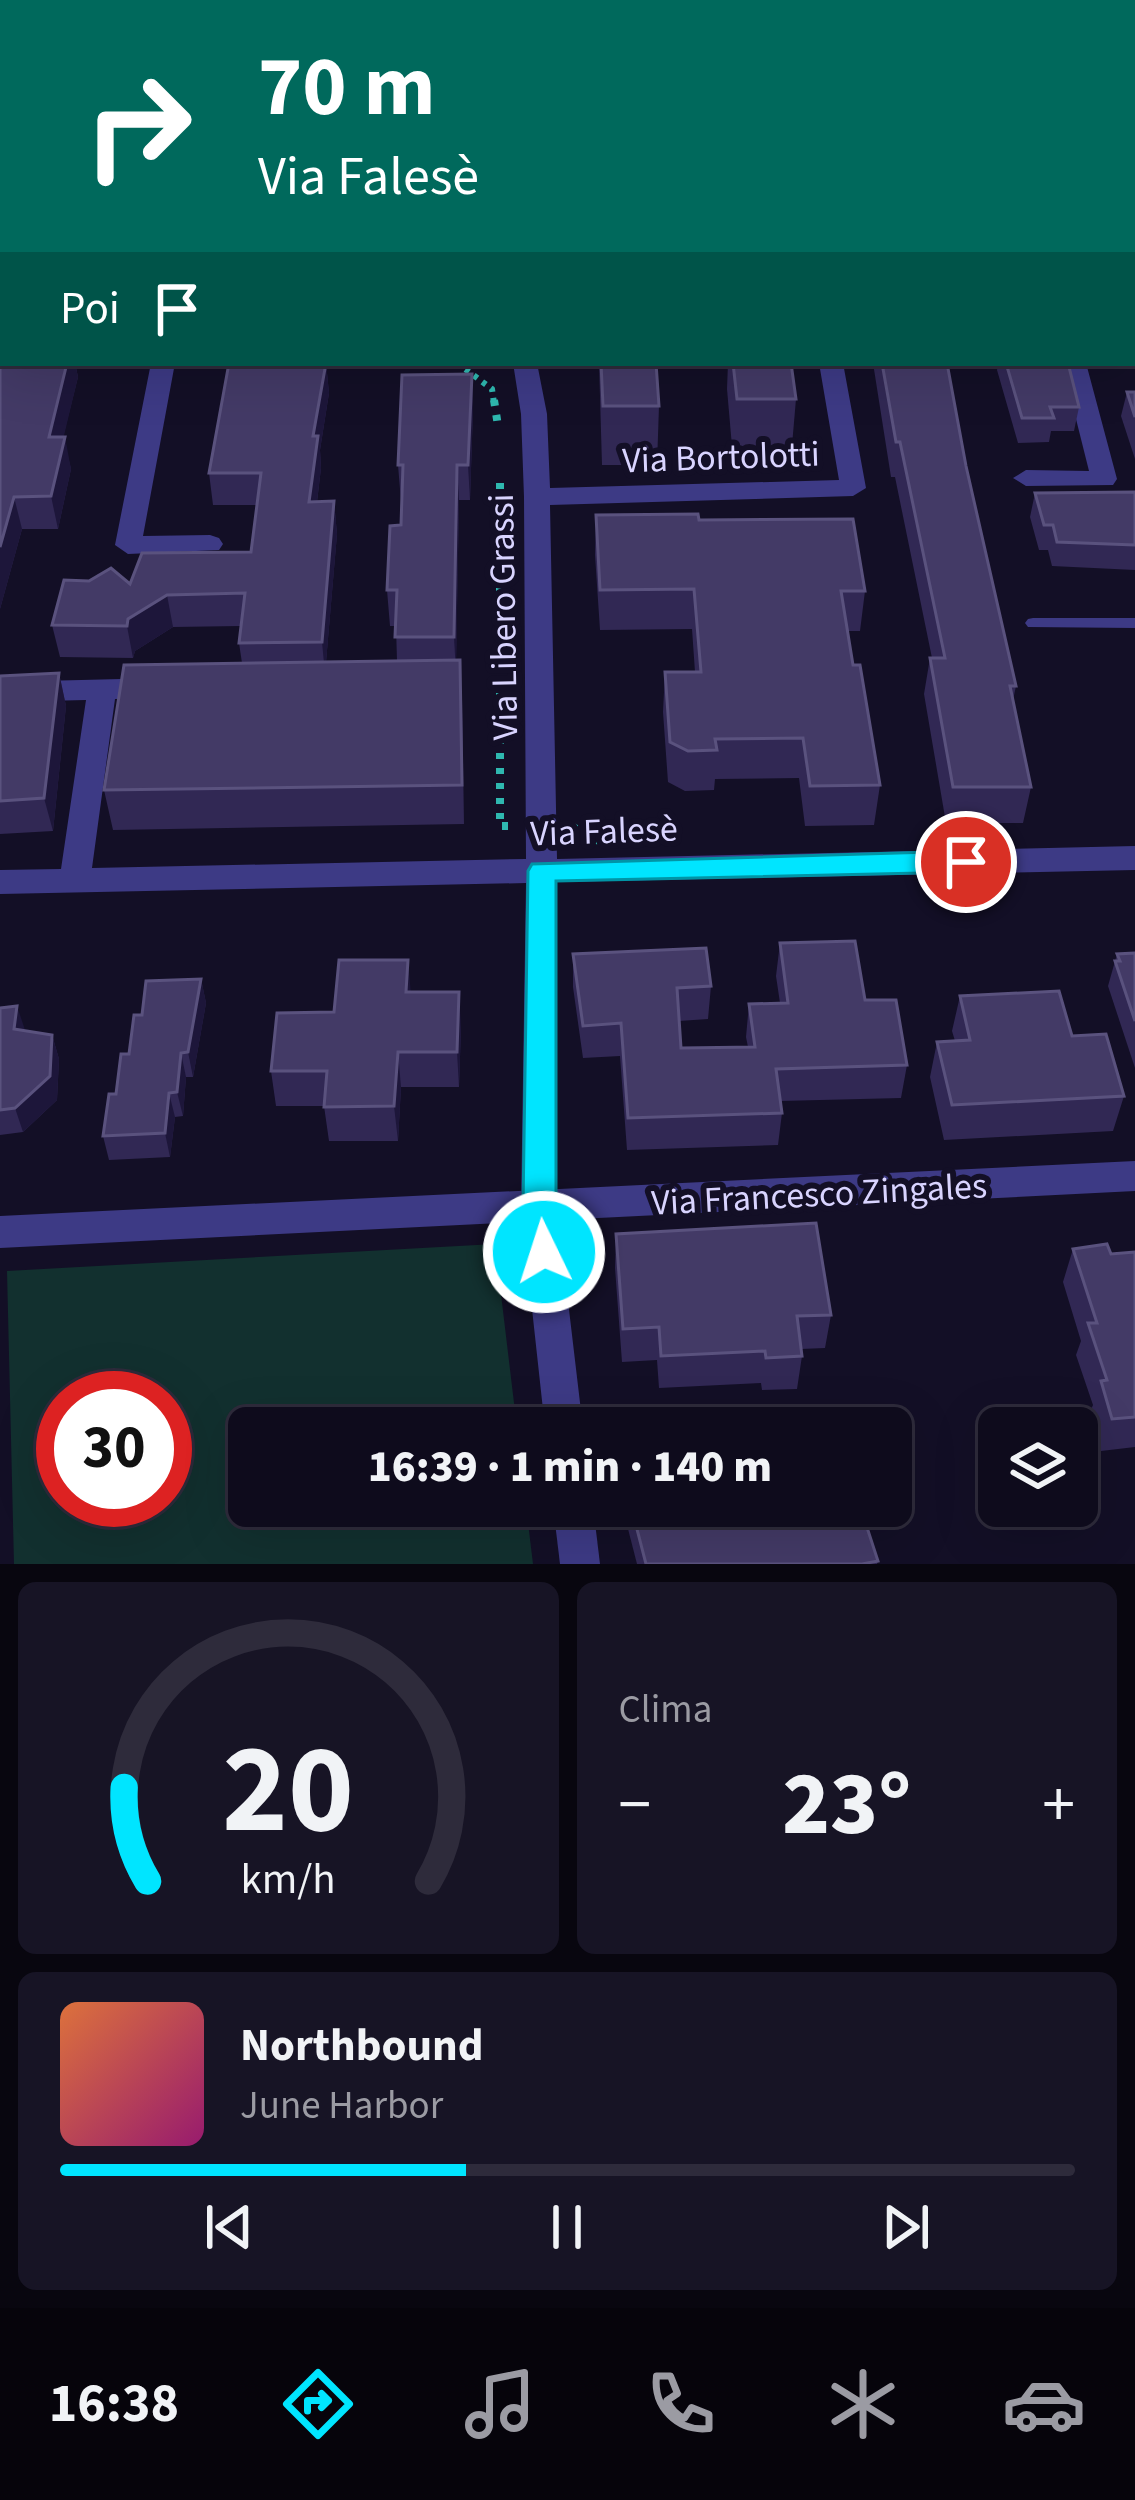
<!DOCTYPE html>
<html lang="it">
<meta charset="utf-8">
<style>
:root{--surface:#0e0b1c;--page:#171425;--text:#f1f3f6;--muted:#9b9ba3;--line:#2e2b3b;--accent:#00e5ff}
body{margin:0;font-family:"Source Sans 3",sans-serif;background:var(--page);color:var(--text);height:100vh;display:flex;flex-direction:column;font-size:45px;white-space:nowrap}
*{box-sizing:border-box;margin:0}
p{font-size:39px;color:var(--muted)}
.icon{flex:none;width:66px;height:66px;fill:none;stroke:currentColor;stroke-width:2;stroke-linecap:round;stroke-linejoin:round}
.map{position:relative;height:1564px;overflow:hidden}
.side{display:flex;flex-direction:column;gap:18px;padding:18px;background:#08060f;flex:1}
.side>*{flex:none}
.guide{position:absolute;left:0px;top:0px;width:1137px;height:366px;box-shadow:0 12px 48px #0002,0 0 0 3px var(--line);background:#00695c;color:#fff;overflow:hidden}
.fabs{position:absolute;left:978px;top:1407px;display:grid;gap:24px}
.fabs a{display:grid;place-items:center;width:120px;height:120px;border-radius:18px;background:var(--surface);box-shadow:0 12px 48px #0002,0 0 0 3px var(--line);font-size:60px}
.speed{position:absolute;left:36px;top:1371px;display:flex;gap:24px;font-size:60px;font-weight:700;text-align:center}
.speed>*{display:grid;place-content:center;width:156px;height:156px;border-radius:50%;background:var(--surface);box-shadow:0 12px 48px #0002,0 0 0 3px var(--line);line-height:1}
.speed .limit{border:18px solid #d22;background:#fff;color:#111}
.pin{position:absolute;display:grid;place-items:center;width:102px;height:102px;color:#fff;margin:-51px;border:6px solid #fff;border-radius:50%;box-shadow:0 3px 12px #0007}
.me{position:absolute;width:132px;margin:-66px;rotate:356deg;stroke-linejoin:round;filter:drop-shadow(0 0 9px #0008)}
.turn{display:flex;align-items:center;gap:42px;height:252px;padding:0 60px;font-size:54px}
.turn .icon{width:156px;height:156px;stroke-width:2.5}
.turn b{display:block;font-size:84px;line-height:102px}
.then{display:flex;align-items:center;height:114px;padding:0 60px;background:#0003;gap:24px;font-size:45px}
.big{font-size:90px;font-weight:800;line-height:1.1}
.side .tile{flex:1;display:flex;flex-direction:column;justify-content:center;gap:18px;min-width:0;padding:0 42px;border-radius:18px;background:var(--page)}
.side .dial{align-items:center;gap:0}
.dial svg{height:312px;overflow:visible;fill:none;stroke:var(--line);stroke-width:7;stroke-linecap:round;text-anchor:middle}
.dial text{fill:var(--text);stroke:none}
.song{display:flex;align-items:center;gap:36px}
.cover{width:144px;height:144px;border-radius:18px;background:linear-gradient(135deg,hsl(20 70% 55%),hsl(320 70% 35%))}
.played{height:12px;border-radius:6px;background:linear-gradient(90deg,var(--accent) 40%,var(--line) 40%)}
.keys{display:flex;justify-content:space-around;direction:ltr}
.heat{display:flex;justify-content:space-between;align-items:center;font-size:66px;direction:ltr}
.side .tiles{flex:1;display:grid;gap:18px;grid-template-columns:1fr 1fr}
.tile:last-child{grid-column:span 2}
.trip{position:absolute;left:228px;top:1407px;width:684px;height:120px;border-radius:18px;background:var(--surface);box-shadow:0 12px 48px #0002,0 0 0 3px var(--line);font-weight:800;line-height:120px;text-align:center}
.tabs{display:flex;height:192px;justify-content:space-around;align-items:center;background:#06040b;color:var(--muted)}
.tabs .icon{width:84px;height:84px}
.tabs .on{color:var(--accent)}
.tabs b{font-size:54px;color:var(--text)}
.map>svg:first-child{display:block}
.green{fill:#12302f;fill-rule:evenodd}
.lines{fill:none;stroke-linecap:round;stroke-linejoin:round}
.path-far1{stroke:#2fb8b0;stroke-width:6;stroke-dasharray:4.5 6;stroke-linecap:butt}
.path{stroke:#2fb8b0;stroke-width:8;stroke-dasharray:6 9;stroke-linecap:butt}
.service{fill:#3d3a85;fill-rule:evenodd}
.minor{fill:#3d3a85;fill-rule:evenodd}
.tertiary{fill:#3d3a85;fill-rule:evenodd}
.wall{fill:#312854}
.shaded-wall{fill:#1d163a}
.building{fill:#433a66;stroke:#5a527e;stroke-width:3}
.route{fill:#00e5ff;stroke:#0095a6;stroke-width:3}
.labels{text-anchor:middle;stroke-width:12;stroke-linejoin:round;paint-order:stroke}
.street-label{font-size:36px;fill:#d9d4ff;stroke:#130f26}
</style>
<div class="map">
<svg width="1135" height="1564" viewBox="0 0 1135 1564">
<rect width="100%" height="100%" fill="#130f26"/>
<g class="green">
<polygon points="0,0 277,0 285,3 3,3 3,143"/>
<path d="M495,1244l22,184h-268v78h277l7,58h-519l-7,-293zM63,1398h102v102h-102z"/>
</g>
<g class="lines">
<g class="path-far1">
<polyline points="100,0 108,3"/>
<polyline points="0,4 10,0"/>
<polyline points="457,363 492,389 494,403"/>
</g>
<g class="path">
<polyline points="494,400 498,426"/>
<polyline points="500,483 500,826 508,826"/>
<polyline points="571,826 599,841"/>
</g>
<polygon class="service" points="1033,618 1135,618 1135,628 1028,627 1025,623 1028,619"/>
<g class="minor">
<rect x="523" y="0" width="20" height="3"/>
<rect x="1134" y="57" width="1" height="12"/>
<rect x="1134" y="330" width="1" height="14"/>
<polygon points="151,363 175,363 143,536 210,535 219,538 223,544 219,550 128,554 115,545"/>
<polygon points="513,363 537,363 547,414 550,488 839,480 819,363 843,363 866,488 853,496 550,505 557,859 1135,846 1135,870 557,882 557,1208 583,1428 545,1428 521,1208 526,883 0,894 0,870 61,869 86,700 0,702 0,682 162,678 176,688 162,698 115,699 92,868 526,859 524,497 521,414"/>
<polygon points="1062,363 1086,363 1117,479 1113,485 1026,486 1013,478 1026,470 1089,471"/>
<polygon points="553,1506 593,1506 600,1564 560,1564"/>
</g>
<polygon class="tertiary" points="1135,1161 1135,1191 0,1248 0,1216"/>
</g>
<g class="wall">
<rect x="419" y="0" width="48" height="3"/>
<rect x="0" y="195" width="3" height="87"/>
<polygon points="0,335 3,363 75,363 78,377 63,437 71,469 58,529 22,529 0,609"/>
<polygon points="326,363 329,393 320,450 321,468 317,502 334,501 337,534 326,662 397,661 396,626 390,626 387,590 401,525 402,501 401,501 398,465 472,374 473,409 470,500 459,500 456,660 462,699 464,824 113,830 104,790 242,663 239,643 241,626 173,627 135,651 133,658 60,657 52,625 130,584 251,552 257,505 213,505 209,473"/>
<polygon points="599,363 656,363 659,406 657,465 602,465"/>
<polygon points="728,363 791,363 796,399 791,457 733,458 727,389"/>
<polygon points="873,363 947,363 966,466 1016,686 1013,700 1031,787 1023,823 946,823 924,694 930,658 932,658 895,477 891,477"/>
<polygon points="999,363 1068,363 1079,407 1074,431 1051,431 1049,442 1018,443 997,370"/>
<polygon points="1127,392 1135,392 1135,459 1121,416"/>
<polygon points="1135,492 1135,570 1052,566 1048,550 1039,550 1030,517 1035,493"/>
<polygon points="596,515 699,520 865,591 860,631 847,631 853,665 880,785 874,825 805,826 799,778 715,779 714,790 685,791 668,782 663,712 665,672 695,672 692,629 600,630 595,555"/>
<polygon points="59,673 66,706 53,831 0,834 0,676"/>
<polygon points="780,943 865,1000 907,1065 901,1098 780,1101 782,1113 778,1145 627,1150 620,1056 583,1058 573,987 573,954 711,986 708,1019 679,1021 681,1048 748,1047 746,1037 749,1004 780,1003 776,976"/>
<polygon points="1135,953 1135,1068 1108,986 1117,954"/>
<polygon points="201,979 206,1003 193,1077 186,1077 183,1116 175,1117 170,1157 109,1160 103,1136 142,1015"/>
<polygon points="410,992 461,1027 459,1087 401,1087 398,1141 329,1141 324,1106 276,1106 271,1071 334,1012"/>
<polygon points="960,996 1072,1036 1124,1096 1113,1131 944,1140 930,1077 937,1042 955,1041 952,1031"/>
<polygon points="0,1008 24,1031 52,1035 59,1059 57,1100 23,1132 0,1135"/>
<polygon points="616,1234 831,1315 825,1348 801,1349 802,1356 797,1389 762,1390 761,1383 659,1388 657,1360 622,1362 615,1268"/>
<polygon points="1073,1249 1111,1254 1135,1252 1135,1447 1101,1451 1089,1414 1093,1405 1076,1355 1081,1341 1063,1282"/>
<polygon points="628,1506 860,1506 878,1561 877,1564 637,1564 627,1525"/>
</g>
<g class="shaded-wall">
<polygon points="67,363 75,363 78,377 56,469 49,437"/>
<polygon points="326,363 329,393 320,450 321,468 313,534 309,502 313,436"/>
<polygon points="472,374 473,409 470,500 468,465"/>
<polygon points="65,437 71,469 58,529 51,496"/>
<polygon points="457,465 459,500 456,673 454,637"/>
<polygon points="14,497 22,529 0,609 0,547"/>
<polygon points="334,501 337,534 325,674 322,642"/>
<polygon points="167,595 173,627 135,651 133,658 127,626 128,619"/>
<polygon points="59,673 66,706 53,831 44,798"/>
<polygon points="408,960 411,995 406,992"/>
<polygon points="201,979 206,1003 193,1077 188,1052"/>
<polygon points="459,992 461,1027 459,1087 457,1052"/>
<polygon points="17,1006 25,1030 14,1029"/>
<polygon points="52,1035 59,1059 57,1100 23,1132 15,1108"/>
<polygon points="398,1052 401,1087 398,1141 394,1106"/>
<polygon points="181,1053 186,1077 183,1116 177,1092"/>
<polygon points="169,1093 175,1117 170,1157 165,1133"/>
</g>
<g class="building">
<polygon points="638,0 746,0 747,3 639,3"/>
<polygon points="872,0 1135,0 1135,33 1134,3 873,3"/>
<rect x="0" y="195" width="3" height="56"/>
<polygon points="3,325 3,363 67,363 49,437 65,437 51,496 14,497 0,547 0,335"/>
<polygon points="229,363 326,363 313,436 318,436 309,502 334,501 322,642 239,643 245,593 167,595 128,619 127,626 52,625 64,580 89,581 111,568 130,584 142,553 251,552 261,473 209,473"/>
<polygon points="601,363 656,363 659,406 603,406"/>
<polygon points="733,363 791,363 796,399 737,399"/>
<polygon points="882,363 947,363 966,466 1016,686 1010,686 1031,787 953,787 930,658 945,658 900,442 896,442"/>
<polygon points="1006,363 1068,363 1079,407 1050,407 1054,418 1022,418"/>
<polygon points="472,374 468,465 457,465 454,637 395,637 397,590 387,590 390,526 401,525 403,465 398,465 402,375"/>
<polygon points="1127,392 1135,392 1135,417"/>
<polygon points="1135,492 1135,545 1057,542 1053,525 1044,525 1035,493"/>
<polygon points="698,514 699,520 853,519 865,591 841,591 853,665 860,665 880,785 810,786 803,738 715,739 717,750 688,751 670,742 665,672 701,672 694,589 600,590 596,515"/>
<polygon points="460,660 462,785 104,790 124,665"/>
<polygon points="59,673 44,798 0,801 0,676"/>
<polygon points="855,941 865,1000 896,1000 907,1065 776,1069 782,1113 628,1118 621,1023 583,1026 573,954 706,948 711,986 677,988 681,1048 755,1047 749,1004 788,1003 780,943"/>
<polygon points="1135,953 1135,1021 1115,961 1120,961 1117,954"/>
<polygon points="339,960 408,960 406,992 459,992 457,1052 398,1052 394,1106 324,1107 327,1071 271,1071 277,1013 334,1012"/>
<polygon points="201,979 188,1052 181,1053 177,1092 169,1093 165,1133 103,1136 109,1094 116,1094 121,1054 129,1054 134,1015 142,1015 146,981"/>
<polygon points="1059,991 1072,1036 1106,1034 1124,1096 952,1105 937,1042 970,1040 960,996"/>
<polygon points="17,1006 14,1029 52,1035 50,1076 15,1108 0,1110 0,1008"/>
<polygon points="816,1223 831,1315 797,1316 802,1356 766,1358 765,1351 661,1356 659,1327 623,1329 616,1234"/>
<polygon points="1107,1244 1111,1254 1135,1252 1135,1417 1112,1419 1101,1381 1107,1380 1088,1323 1097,1323 1073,1249"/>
<polygon points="831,1421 834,1428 798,1428"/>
<polygon points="631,1506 860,1506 878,1561 862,1564 646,1564"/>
</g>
<polygon class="route" points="966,851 980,862 966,872 556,881 556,1208 561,1252 556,1262 544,1266 533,1262 523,1208 528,871 532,864"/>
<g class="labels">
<g class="street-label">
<text transform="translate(721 456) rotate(-2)" y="13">Via Bortolotti</text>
<text transform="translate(502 617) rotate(-91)" y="13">Via Libero Grassi</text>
<text transform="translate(604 830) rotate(-2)" y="13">Via Falesè</text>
<text transform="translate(819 1193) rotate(-3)" y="13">Via Francesco Zingales</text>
</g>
</g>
</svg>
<div class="fabs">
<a><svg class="icon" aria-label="layers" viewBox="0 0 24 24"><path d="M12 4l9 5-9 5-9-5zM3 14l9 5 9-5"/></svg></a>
</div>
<div class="speed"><div class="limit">30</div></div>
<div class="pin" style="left:966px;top:862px;background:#d93025"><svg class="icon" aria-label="arrive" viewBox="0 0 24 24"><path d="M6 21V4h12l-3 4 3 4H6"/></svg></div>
<svg class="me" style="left:544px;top:1252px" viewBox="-20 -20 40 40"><circle r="17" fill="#00e5ff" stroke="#fff" stroke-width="3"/><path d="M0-11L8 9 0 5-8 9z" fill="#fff"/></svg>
<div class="trip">16:39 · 1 min · 140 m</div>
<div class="guide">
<div class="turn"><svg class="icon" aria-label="right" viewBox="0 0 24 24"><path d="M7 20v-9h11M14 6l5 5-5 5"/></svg><div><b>70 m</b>Via Falesè</div></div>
<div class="then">Poi<svg class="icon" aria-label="arrive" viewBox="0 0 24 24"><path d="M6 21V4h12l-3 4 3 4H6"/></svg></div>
</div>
</div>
<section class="side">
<div class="tiles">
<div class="tile dial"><svg viewBox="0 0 100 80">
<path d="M14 69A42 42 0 1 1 86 69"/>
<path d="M14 69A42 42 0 0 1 8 45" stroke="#00e5ff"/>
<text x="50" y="56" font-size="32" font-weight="700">20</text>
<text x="50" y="72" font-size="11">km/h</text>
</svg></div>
<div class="tile"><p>Clima</p>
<div class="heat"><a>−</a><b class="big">23°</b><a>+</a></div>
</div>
<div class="tile">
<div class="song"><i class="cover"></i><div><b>Northbound</b><p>June Harbor</p></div></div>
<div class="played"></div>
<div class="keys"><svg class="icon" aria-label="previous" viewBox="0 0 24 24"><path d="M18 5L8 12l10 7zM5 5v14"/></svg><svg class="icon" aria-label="pause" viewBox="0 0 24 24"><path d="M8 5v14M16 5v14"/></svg><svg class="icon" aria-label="next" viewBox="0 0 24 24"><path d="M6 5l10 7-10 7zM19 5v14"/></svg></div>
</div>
</div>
</section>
<nav class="tabs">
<b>16:38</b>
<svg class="icon on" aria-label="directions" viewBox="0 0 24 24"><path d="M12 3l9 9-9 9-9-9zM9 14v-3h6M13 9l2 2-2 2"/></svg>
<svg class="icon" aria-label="music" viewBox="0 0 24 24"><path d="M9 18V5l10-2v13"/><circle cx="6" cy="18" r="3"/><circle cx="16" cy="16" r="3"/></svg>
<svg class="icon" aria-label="phone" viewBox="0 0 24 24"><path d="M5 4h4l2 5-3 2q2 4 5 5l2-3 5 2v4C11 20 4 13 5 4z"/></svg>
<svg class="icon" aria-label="climate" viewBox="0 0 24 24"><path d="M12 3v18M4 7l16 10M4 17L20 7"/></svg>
<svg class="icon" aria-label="car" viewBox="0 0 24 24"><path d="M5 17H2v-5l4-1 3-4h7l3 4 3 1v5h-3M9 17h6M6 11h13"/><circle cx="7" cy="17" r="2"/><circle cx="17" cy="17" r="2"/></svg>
</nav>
